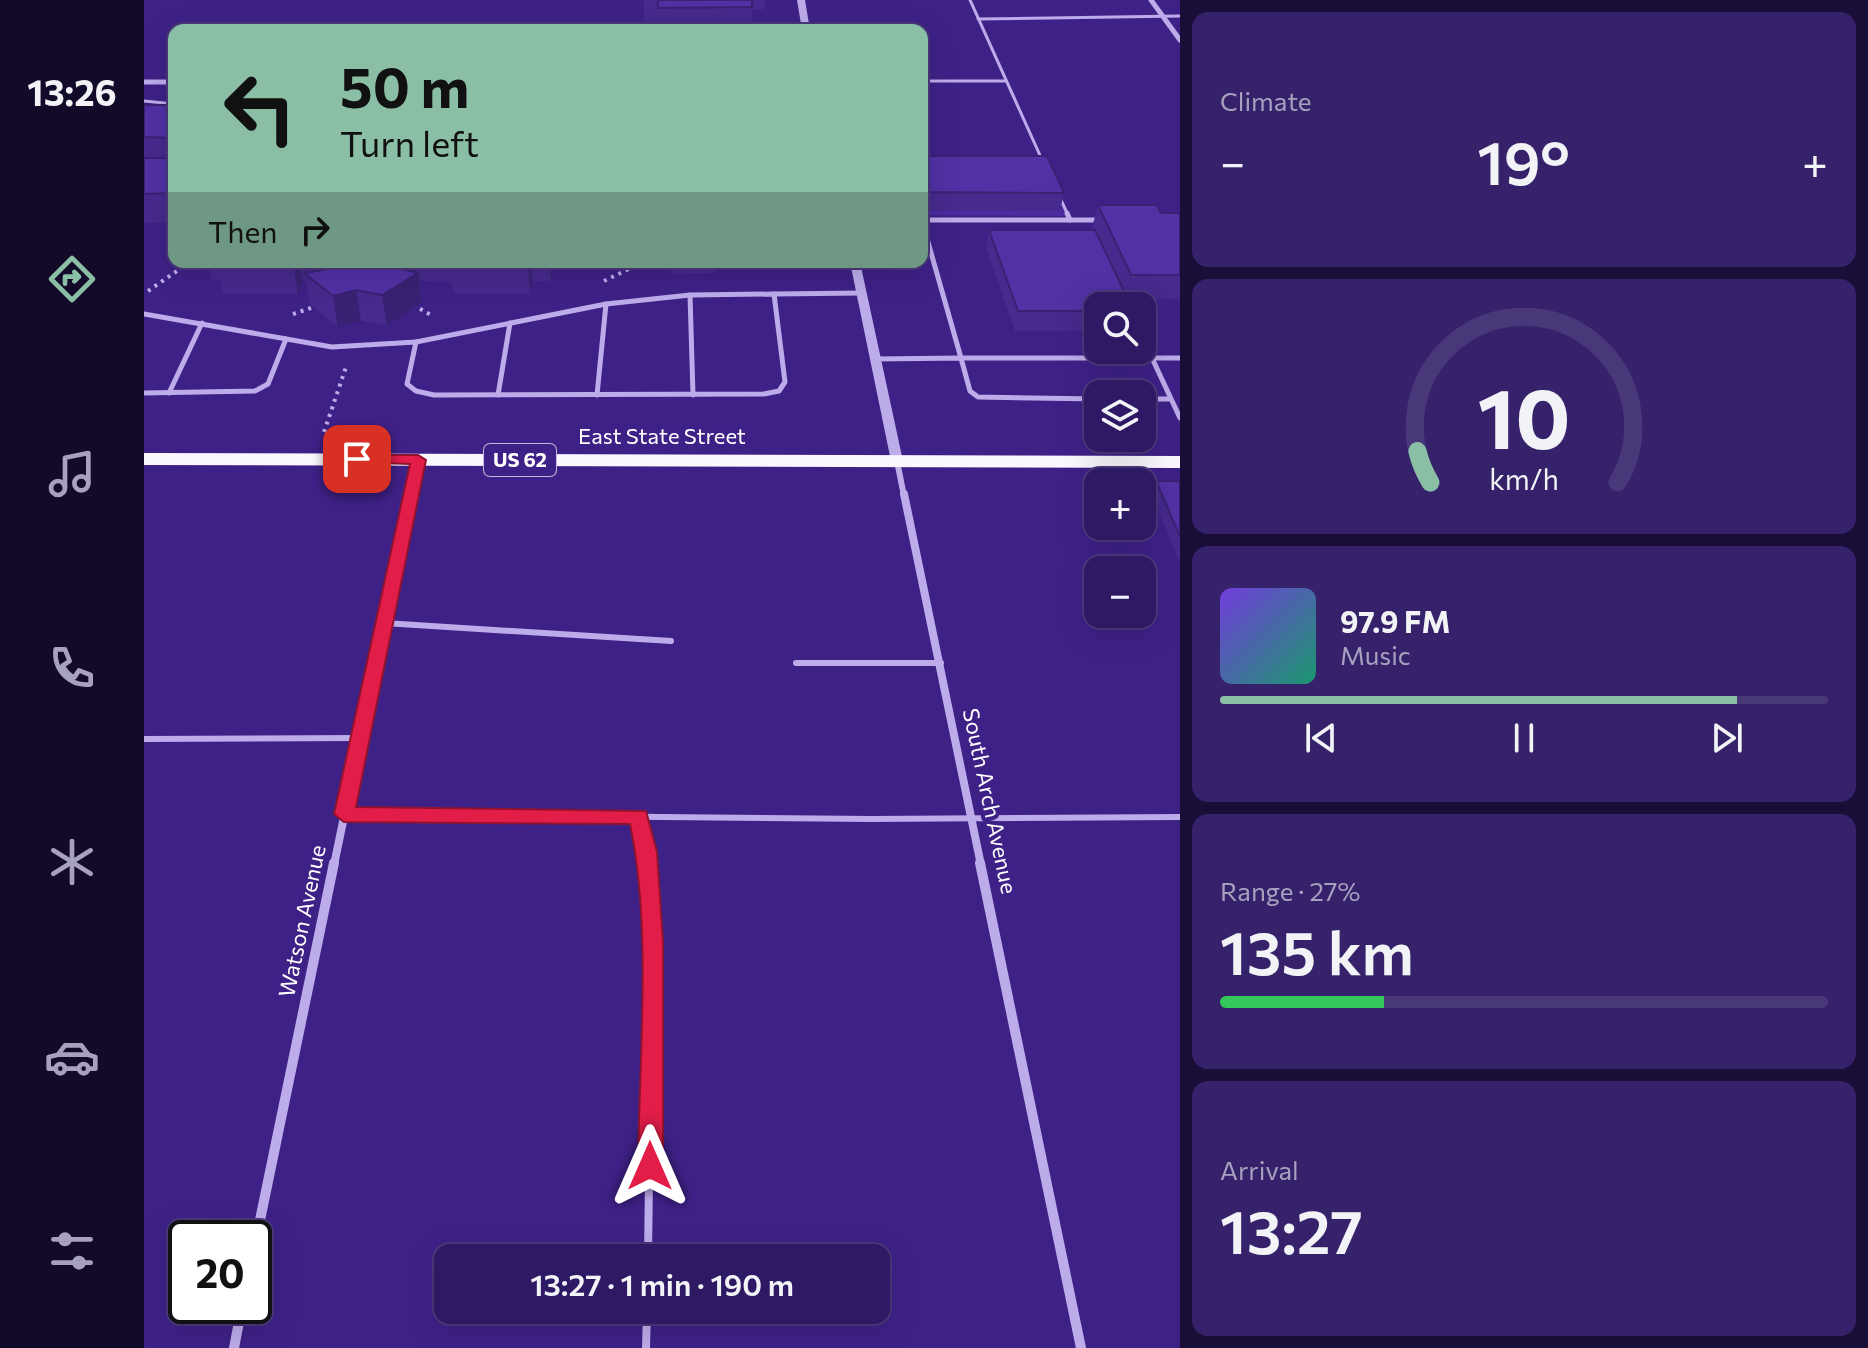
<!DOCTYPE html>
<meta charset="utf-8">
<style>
:root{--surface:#2e1965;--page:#36226b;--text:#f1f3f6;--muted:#a7a0bf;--line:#493879;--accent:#8abfa5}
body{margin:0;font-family:Commissioner,sans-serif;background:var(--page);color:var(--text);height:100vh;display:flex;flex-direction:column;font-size:30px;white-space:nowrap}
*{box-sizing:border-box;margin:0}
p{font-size:26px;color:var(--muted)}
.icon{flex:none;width:44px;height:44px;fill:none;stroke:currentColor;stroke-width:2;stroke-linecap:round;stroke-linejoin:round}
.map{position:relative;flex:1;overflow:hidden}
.sheet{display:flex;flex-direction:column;gap:12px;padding:12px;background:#190e38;width:688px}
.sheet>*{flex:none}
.guide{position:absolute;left:24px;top:24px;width:760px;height:244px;border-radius:16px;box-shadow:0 8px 32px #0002,0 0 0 2px var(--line);background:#8abfa5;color:#111;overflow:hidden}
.tools{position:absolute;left:940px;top:292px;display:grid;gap:16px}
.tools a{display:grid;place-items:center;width:72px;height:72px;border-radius:16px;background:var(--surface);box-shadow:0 8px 32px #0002,0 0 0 2px var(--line);font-size:40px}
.speed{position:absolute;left:24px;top:1220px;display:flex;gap:16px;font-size:40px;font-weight:700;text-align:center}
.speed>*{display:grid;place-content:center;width:104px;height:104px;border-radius:50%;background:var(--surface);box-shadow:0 8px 32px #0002,0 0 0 2px var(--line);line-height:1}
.speed .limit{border:4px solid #111;border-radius:12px;background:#fff;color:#111}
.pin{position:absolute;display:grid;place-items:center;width:68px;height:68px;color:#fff;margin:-34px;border-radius:16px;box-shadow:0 4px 12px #0006}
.me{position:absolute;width:88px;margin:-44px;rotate:0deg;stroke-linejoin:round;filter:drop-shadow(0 0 6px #0008)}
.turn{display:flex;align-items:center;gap:28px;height:168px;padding:0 40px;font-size:36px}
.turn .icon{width:104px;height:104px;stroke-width:2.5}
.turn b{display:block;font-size:56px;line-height:68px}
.then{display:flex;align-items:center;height:76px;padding:0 40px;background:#0003;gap:16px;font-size:30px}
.big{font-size:60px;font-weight:600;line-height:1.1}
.sheet .card{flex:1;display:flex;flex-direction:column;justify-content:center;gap:12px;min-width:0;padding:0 28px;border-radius:16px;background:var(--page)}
.sheet .dial{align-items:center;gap:0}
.dial svg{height:208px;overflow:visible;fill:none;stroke:var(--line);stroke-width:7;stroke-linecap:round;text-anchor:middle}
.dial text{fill:var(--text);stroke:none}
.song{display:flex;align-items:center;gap:24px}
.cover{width:96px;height:96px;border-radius:12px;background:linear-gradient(135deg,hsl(260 70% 55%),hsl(160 70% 35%))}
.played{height:8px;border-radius:4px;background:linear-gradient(90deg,var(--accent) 85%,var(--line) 85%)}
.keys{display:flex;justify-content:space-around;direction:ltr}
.heat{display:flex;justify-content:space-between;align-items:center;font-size:44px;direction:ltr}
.charge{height:12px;border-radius:6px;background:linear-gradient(90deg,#34c759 27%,var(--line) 0)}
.trip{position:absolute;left:290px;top:1244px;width:456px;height:80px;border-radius:16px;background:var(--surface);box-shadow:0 8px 32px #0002,0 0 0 2px var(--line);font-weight:600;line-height:80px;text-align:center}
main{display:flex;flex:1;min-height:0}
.menu{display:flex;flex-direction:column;width:144px;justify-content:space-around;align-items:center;background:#120a28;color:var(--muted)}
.menu .icon{width:56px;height:56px}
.menu .current{color:var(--accent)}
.menu b{font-size:36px;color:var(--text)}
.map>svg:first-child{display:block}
.green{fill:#4b2b9f}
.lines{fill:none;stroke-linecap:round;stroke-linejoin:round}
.path{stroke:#bcacea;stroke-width:4;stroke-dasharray:3 5;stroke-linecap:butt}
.service-far3{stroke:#bcacea;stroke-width:3}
.service-far2{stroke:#bcacea;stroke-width:5}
.service-far1{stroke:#bcacea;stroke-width:6}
.service{stroke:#bcacea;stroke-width:8}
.minor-far3{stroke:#bcacea;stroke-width:5}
.minor-far2{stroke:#bcacea;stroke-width:6}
.minor-far1{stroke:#bcacea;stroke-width:8}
.minor{stroke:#bcacea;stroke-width:10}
.tertiary{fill:#bcacea;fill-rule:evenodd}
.trunk{fill:#faf7fe;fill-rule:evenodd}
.wall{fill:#462a8d}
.shaded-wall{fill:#392273}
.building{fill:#5131a4;stroke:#392273;stroke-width:2}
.route{fill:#e11d48;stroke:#92132f;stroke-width:2}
.labels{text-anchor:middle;stroke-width:8;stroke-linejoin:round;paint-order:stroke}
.shield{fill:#3e2187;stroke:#c5bcdb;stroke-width:2}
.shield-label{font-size:20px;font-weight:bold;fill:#fff}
.street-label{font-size:22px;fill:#fff;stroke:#3e2187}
</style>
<main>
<nav class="menu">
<b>13:26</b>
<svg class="icon current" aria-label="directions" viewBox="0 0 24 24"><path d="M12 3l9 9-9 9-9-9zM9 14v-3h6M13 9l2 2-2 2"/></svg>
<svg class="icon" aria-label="music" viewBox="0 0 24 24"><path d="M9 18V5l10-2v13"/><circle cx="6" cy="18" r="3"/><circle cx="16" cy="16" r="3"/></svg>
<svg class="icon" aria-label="phone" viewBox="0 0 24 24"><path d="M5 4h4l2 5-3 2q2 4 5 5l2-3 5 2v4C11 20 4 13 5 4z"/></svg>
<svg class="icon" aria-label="climate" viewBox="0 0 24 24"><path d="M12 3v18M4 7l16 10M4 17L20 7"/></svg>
<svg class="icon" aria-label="car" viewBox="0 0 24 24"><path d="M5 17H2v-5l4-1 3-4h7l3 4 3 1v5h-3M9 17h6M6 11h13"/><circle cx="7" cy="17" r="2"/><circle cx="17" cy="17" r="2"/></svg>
<svg class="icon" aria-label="filters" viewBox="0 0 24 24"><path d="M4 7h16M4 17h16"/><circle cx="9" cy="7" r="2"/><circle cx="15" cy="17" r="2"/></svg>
</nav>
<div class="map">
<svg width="1036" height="1348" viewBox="0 0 1036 1348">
<rect width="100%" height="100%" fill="#3e2187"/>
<polygon class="green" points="903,172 922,216 778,215 778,211 916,211"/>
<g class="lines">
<g class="path">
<polyline points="596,262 614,268"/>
<polyline points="43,264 69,264"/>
<polyline points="460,281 499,262"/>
<polyline points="4,291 46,262"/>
<polyline points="269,305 289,316"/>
<polyline points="149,314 173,306"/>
<polyline points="180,432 202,367"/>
</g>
<g class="service-far3">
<polyline points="826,0 899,162"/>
<polyline points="834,19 1036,16"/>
<polyline points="778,81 862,81"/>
<polyline points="0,101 30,104"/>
<polyline points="916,198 924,215"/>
</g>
<g class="service-far2">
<polyline points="923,213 926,220"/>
<polyline points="778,220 958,220"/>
<polyline points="778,221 817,358 1036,358"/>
<polygon points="630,294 641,382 635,391 620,394 290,395 272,391 263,384 272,342 462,304 546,295"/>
<polyline points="630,294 718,293"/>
<polyline points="546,295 549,395"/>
<polyline points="0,314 188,347 272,342"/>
<polyline points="1008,358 1036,418"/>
<polyline points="732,359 817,358 826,391 834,397 954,399"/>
<polyline points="0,393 111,391 124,384 142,339"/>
<polyline points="25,393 58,323"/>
<polyline points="354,395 366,323"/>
<polyline points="453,395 462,304"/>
<polyline points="998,399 1026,399"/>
</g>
<g class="service-far1">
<polyline points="240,623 527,641"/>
<polyline points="652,663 797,663"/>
<polyline points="0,739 216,738"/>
<polyline points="200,814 727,819 1036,817"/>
<polyline points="495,816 503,865"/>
</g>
<g class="service">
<polyline points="503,863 508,942 504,1258"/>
<polyline points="502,1348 503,1310"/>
</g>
<g class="minor-far3">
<polyline points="1007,0 1036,40"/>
<polyline points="0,82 30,82"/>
</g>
<g class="minor-far2">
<polyline points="753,461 760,496"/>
<polyline points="267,496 274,460"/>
</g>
<g class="minor-far1">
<polyline points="760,494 837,865"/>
<polyline points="190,865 267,494"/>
</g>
<g class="minor">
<polyline points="836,863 937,1348"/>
<polyline points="110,1249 190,863"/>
<polyline points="90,1348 98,1306"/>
</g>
<g class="tertiary">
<polygon points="653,0 661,0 666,30 658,30"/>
<polygon points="706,262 716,262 759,461 753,465 747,461"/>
</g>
<polygon class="trunk" points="0,453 1036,456 1036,468 0,465"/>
</g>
<g class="wall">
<polygon points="500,0 621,0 620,9 608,10 607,30 514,30 514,22 500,22"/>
<polygon points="0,105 30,105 30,166 28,166 30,168 30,222 0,223"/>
<polygon points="778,156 920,193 916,211 778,211"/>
<polygon points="954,205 1017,213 1036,213 1036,299 983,299 954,306 954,331 871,331 842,248 845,230 949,230 948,228"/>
<polygon points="64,262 410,262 407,281 388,281 386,294 310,293 308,282 276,281 278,303 243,326 217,321 194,327 166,304 162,281 159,281 154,294 79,293 76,280 68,280"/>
<polygon points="527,262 572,262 571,273 528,274"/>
<polygon points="1012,481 1036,481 1036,563 1008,495"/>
</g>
<g class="shaded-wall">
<polygon points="149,262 155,262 159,281 154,294"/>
<polygon points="239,262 243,287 256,284 253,262 256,262 259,281 274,273 278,303 243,326 238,295"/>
<polygon points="384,262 387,262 388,281 386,294"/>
<polygon points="406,262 410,262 407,281"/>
<polygon points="212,290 217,321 194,327 189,296"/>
</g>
<g class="building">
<polygon points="514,0 608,0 608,7 514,8"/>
<polygon points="0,105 30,105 30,138 0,137"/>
<polygon points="778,156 903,156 920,193 778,192"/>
<polygon points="0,158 26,158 23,168 30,168 30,193 0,194"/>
<polygon points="954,205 1013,205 1017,213 1036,213 1036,275 987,275"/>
<polygon points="845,230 951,230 987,306 954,306 954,311 874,311"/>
<polygon points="72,262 149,262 148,263"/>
<polygon points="207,262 239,262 239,264 274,273 238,295 212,290 189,296 160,273 206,265"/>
<polygon points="306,262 384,262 384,263"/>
<polygon points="1012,481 1036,481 1036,537"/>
</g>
<path class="route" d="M213,455h61l8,5 -70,347 290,4 11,41 6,90v224l-4,8 -9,4 -8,-4 -4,-8c1,-108 14,-237 -8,-342l-286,-2 -10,-8 76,-350 -58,-2v-6z"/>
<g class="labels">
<rect class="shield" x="340" y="444" width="72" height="32" rx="6"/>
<g class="shield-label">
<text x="376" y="467">US 62</text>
</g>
<g class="street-label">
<text x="518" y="444">East State Street</text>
<text transform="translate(846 801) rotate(78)" y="8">South Arch Avenue</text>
<text transform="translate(158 921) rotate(-78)" y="8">Watson Avenue</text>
</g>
</g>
</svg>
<div class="tools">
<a><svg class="icon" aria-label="search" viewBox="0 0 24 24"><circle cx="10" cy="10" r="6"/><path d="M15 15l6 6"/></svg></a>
<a><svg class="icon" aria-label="layers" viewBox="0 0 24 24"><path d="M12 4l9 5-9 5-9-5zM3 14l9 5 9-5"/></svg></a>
<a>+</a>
<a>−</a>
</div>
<div class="speed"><div class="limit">20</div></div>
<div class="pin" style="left:213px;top:459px;background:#d93025"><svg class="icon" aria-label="arrive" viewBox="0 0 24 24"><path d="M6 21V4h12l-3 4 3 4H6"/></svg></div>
<svg class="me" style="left:506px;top:1166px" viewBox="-20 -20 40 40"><path d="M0-17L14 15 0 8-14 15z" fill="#e11d48" stroke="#fff" stroke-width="4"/></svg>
<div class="trip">13:27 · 1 min · 190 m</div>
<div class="guide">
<div class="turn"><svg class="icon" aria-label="left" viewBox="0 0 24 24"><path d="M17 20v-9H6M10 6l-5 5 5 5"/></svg><div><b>50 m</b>Turn left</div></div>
<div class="then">Then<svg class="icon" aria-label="right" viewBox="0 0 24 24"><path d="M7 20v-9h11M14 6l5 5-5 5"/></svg></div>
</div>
</div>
<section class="sheet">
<div class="card"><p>Climate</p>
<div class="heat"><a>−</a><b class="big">19°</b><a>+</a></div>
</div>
<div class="card dial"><svg viewBox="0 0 100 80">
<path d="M14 69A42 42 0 1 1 86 69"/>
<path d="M14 69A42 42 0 0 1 9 57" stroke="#8abfa5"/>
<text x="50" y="56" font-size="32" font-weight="700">10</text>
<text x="50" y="72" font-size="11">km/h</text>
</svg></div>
<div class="card">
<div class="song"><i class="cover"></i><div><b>97.9 FM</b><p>Music</p></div></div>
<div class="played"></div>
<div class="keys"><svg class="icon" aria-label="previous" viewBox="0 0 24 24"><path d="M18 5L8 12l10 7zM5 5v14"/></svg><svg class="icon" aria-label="pause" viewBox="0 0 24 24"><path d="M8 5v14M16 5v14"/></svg><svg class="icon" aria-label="next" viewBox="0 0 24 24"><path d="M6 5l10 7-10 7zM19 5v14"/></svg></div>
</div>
<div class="card"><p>Range · 27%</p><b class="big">135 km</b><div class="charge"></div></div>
<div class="card"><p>Arrival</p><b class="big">13:27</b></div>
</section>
</main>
